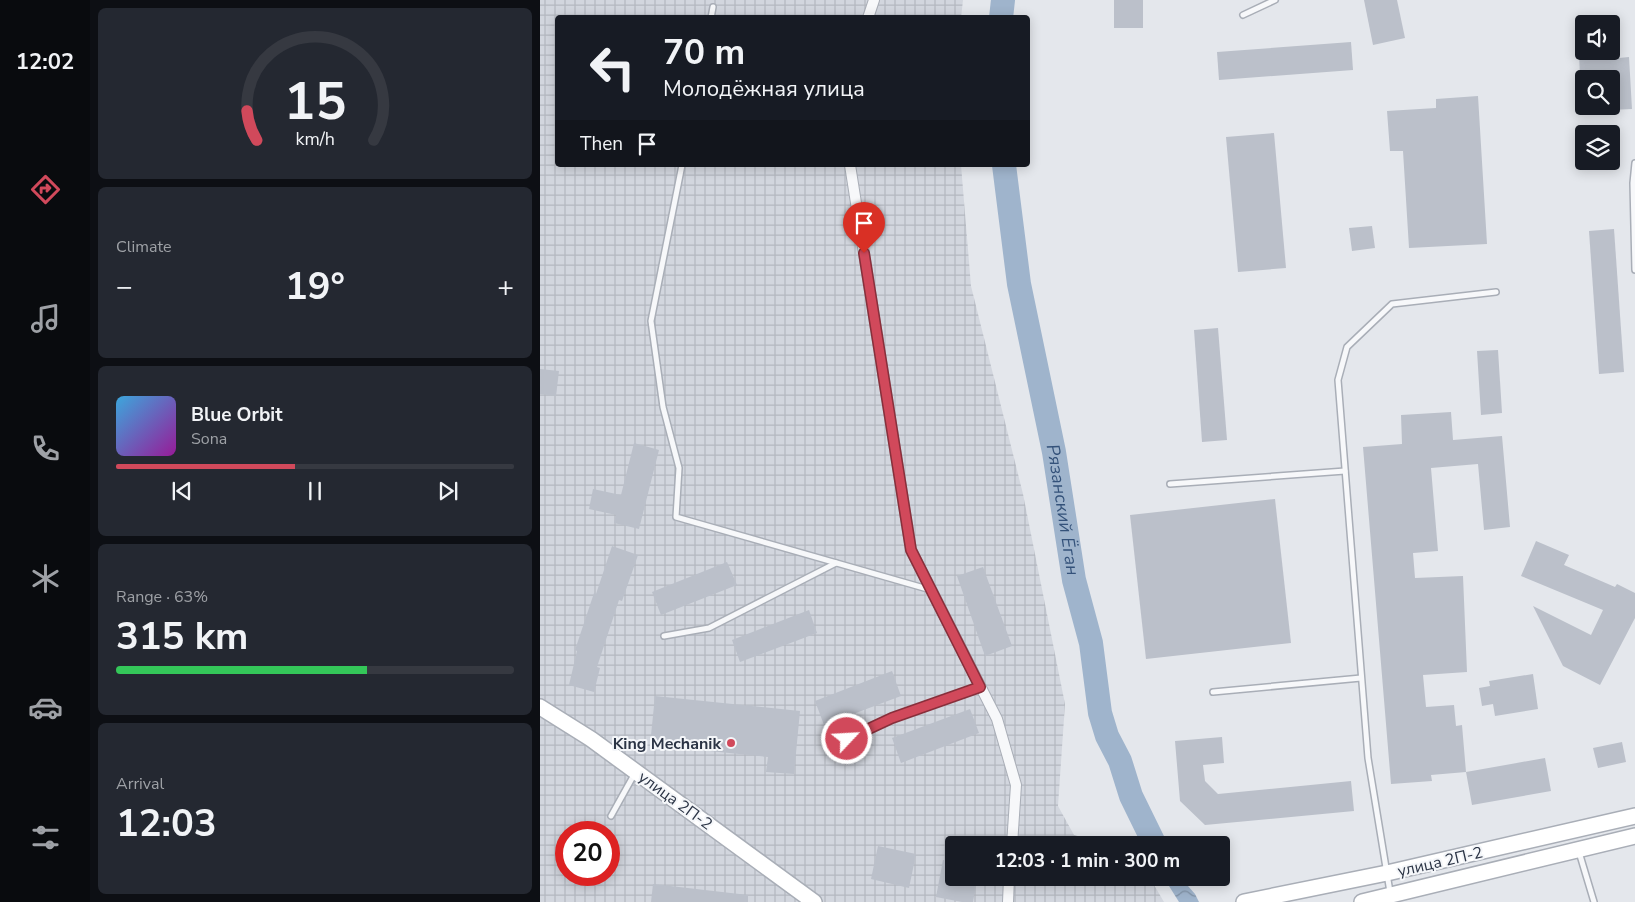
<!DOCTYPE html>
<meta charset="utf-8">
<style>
:root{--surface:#171b24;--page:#242831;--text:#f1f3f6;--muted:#9ea1a6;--line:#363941;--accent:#d1495b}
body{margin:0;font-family:"Nunito Sans",sans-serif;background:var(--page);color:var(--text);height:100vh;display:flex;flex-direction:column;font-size:19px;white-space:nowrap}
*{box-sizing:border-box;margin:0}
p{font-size:16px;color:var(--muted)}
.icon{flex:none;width:28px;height:28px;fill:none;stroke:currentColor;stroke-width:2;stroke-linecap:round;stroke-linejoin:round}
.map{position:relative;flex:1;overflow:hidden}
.side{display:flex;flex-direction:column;gap:8px;padding:8px;background:#0d0f14;width:450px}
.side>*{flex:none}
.hud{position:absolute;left:15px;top:15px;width:475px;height:152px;border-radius:5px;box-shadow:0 2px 12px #0003;background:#171b24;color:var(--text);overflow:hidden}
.buttons{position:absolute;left:1035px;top:15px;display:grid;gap:10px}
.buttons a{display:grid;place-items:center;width:45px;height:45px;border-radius:5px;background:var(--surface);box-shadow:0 2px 12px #0003;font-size:25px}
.speed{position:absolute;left:15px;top:821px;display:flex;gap:10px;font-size:25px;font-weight:700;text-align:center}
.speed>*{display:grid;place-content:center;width:65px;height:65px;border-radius:50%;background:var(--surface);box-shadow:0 2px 12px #0003;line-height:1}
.speed .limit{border:8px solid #d22;background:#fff;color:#111}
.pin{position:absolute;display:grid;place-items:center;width:42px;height:42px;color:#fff;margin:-51px -21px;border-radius:50% 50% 50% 0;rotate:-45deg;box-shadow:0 0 5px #0007}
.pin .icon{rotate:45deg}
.me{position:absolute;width:55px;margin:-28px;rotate:65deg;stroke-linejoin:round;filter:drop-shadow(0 0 4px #0008)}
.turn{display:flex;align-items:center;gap:18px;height:105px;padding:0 25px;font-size:22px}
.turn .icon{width:65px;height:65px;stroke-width:2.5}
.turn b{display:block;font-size:35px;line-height:42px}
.then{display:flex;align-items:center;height:48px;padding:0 25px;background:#0003;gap:10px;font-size:19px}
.big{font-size:38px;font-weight:700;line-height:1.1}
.side .tile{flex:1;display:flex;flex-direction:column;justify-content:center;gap:8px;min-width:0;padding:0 18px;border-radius:8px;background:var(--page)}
.side .dial{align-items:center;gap:0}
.dial svg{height:130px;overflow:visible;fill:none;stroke:var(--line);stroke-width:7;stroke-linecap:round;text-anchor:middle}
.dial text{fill:var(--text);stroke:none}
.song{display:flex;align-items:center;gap:15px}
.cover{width:60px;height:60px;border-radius:8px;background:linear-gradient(135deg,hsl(200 70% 55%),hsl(300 70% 35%))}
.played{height:5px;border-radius:2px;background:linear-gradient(90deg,var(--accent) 45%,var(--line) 45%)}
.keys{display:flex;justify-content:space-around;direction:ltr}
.heat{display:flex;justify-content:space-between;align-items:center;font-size:28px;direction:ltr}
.charge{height:8px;border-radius:4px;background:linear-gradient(90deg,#34c759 63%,var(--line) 0)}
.trip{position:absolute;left:405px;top:836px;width:285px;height:50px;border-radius:5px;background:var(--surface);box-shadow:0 2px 12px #0003;font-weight:700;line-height:50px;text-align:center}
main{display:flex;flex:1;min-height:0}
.dock{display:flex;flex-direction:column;width:90px;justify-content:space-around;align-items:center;background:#090b0e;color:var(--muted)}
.dock .icon{width:35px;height:35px}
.dock .on{color:var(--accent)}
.dock b{font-size:22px;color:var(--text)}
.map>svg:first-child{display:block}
.industrial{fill:url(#industrial-grid);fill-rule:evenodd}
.water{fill:url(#water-waves)}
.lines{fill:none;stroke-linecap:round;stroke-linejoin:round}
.river{stroke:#9fb4cc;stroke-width:24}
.building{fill:#bbc0ca}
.service-casing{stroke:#a9aeb7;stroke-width:8}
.minor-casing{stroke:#a9aeb7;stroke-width:12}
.secondary-casing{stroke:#a9aeb7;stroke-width:18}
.service{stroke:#f7f8fa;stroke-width:5}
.minor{stroke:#f7f8fa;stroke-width:10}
.secondary{stroke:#fff;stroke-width:15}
.route-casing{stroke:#882f3b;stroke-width:12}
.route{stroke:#d1495b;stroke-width:9}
.poi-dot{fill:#d1495b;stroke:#f4f6f9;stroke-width:2}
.labels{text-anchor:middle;stroke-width:4;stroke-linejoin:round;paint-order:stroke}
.poi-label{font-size:16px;font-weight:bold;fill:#2b3445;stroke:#f4f6f9;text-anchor:end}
.street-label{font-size:16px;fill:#2b3445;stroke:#f4f6f9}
.water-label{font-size:18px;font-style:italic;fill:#34527a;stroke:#f4f6f9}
</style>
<main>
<nav class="dock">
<b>12:02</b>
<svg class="icon on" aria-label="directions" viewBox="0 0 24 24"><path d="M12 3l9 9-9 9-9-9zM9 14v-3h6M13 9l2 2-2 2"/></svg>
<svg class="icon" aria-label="music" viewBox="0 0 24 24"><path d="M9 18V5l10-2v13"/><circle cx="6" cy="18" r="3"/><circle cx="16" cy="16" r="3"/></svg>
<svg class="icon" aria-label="phone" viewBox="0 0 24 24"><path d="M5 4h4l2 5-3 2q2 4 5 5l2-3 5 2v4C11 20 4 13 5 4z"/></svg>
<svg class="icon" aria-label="climate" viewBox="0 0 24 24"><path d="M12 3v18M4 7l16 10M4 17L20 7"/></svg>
<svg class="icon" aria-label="car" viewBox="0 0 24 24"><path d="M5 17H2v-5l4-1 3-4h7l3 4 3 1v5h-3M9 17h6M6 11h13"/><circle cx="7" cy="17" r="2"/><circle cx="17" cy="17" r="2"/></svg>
<svg class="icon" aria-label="filters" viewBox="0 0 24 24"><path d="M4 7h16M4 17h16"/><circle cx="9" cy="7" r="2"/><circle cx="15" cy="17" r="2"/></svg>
</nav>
<section class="side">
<div class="tile dial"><svg viewBox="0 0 100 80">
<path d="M14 69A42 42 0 1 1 86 69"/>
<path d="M14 69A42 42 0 0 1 8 51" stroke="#d1495b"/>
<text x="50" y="56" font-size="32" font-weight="700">15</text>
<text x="50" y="72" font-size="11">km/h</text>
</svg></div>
<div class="tile"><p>Climate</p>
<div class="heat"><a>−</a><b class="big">19°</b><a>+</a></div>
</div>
<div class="tile">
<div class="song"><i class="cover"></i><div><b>Blue Orbit</b><p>Sona</p></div></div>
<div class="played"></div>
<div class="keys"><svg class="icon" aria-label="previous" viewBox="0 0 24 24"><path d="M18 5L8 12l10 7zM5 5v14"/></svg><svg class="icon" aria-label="pause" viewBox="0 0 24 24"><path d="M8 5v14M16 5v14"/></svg><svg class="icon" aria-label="next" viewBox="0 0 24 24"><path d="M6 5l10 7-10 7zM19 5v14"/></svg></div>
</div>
<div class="tile"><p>Range · 63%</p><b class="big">315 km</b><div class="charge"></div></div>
<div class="tile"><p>Arrival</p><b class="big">12:03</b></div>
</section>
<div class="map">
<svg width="1095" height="902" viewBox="0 0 1095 902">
<defs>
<pattern id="industrial-grid" width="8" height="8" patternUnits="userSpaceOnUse" patternTransform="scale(1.25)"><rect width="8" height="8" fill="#d2d6de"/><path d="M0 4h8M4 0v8" fill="none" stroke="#b4b8c0"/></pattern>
<pattern id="water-waves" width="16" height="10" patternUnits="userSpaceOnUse" patternTransform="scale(1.25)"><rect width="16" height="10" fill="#9fb4cc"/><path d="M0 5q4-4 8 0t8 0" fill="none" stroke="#8293a7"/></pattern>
</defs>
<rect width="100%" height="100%" fill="#e4e7ec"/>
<path class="industrial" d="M0,0h423l-2,18h-403v147h403l10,121 52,208 42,210 -7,102 16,29 23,6 29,-1 3,5h-175v33h196l14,24h-624zM26,832h43v43h-43z"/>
<polygon class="water" points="624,878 641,878 655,894 659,902 639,902"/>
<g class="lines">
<g class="river">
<polyline points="461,18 463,0"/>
<path id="s1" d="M464,165l15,119 35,168 20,128 17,63 9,70 7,23 13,25 11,35 24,49"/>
</g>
</g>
<g class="building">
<rect x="574" y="0" width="29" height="28"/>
<polygon points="824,0 857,0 865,38 833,45"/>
<polygon points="811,42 813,70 679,80 677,52"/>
<polygon points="1039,51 1078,51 1079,58 1089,57 1092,109 1071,110 1071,79 1040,79"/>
<polygon points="938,96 947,244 869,248 863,151 850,151 847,111 896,108 896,99"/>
<polygon points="734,133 746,268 698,272 686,137"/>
<polygon points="832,226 835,248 812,251 809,228"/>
<polygon points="1074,229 1084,372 1059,374 1049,231"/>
<polygon points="678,328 687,440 662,442 654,330"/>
<polygon points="958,350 962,413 941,415 937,351"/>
<polygon points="0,369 19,371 16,396 0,394"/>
<polygon points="911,412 913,440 962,436 970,527 944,530 938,464 891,468 898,551 873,553 875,578 923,576 927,672 883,675 886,707 914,705 916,726 922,725 926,772 1005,758 1011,791 932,805 926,772 891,775 892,781 851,784 823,447 862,444 861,415"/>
<polygon points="94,443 119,450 99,529 74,523 76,515 49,509 53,489 81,495"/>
<polygon points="735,499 751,643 606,659 590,515"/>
<polygon points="996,541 1029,555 1024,565 1075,587 1077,584 1095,593 1095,618 1060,685 1023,666 993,606 1051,635 1063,610 981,576"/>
<polygon points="72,546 98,555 82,601 79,600 57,667 60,668 54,692 29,685 37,651 35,650 54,593 56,594"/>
<polygon points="187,562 197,585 121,615 112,592"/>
<polygon points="443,567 472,646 445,656 417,576"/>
<polygon points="269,610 277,633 200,662 192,640"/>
<polygon points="352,671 361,696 284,725 275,701"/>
<polygon points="993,674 998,709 955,716 953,704 942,706 939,688 950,686 949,681"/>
<polygon points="115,696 260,711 254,774 226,772 228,757 110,745"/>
<polygon points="430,709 439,733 361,763 352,738"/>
<polygon points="682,737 684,763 663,765 665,781 678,794 811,781 814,811 665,825 640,801 635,741"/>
<polygon points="1082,742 1086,762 1058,768 1053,748"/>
<polygon points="338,846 376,854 369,888 331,879"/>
<polygon points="403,860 414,862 414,878 437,878 433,902 422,902 396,897"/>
<polygon points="113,884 208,895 208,902 111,902"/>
</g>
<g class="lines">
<g class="service-casing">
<g id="service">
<polyline points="703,15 735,0"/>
<polyline points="171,18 173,7"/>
<polyline points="1095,163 1093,183 1095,270"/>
<polyline points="142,165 111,321 123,407 139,468 136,517 391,590"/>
<polyline points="630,484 805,471"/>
<polyline points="124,636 169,628 296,563"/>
<polyline points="673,692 821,678"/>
<polyline points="307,739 353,718 440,687"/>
<polyline points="71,816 95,773"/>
<polyline points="1039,852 1054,902"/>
<polyline points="850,892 828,758 798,380 807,347 852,304 956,292"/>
</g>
</g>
<g class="minor-casing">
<g id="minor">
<polyline points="328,18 334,0"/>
<polyline points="310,165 371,550 457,719 476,785 472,845"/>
<polyline points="468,902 469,878"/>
</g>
</g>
<g class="secondary-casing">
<g id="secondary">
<polyline points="0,707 51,739 274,902"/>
<polyline points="704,902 847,873 1095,816"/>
<polyline points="822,902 1095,836"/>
</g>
</g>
<use href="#service" class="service"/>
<use href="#minor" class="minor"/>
<use href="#secondary" class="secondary"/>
</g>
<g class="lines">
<g class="route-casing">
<polyline id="route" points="307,739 352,718 440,687 371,550 324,253"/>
</g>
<use href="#route" class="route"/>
</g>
<circle class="poi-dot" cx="191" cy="743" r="5"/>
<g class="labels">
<g class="poi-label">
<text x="181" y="749">King Mechanik</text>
</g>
<g class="street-label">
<text transform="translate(136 800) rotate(36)" y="6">улица 2П-2</text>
<text transform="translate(900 861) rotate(-13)" y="6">улица 2П-2</text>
</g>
<g class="water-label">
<text dy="6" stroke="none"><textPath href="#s1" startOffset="350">Рязанский Ёган</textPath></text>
</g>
</g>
</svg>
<div class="buttons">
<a><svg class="icon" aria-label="sound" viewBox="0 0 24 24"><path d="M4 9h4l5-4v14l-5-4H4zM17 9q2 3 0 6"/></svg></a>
<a><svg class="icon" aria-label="search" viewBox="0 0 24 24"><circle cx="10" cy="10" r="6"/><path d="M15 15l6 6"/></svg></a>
<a><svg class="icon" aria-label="layers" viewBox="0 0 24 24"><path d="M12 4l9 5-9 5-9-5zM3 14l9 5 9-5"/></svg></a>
</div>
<div class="speed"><div class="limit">20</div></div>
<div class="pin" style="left:324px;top:253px;background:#d93025"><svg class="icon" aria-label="arrive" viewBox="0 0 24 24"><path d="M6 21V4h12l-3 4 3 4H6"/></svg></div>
<svg class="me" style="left:307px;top:739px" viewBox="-20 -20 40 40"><circle r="17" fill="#d1495b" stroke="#fff" stroke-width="3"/><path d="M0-11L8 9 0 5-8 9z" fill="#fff"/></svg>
<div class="trip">12:03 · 1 min · 300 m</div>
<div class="hud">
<div class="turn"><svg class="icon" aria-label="left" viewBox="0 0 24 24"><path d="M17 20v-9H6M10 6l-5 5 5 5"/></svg><div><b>70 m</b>Молодёжная улица</div></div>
<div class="then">Then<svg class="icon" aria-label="arrive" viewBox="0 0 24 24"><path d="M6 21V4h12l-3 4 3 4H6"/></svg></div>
</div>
</div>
</main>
